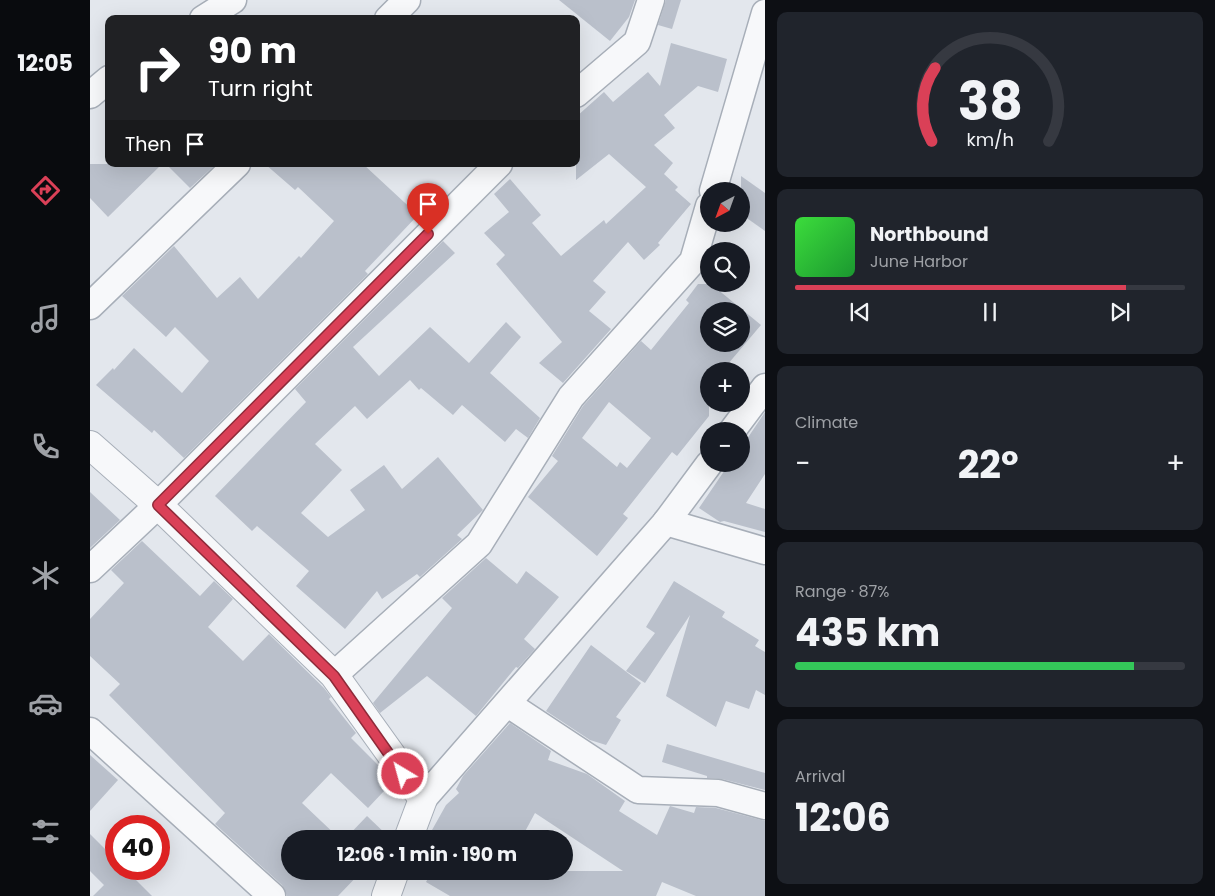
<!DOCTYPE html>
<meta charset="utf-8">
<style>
:root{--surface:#171b24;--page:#20242c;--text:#f1f3f6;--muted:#9ea1a6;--line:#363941;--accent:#da4057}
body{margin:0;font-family:Poppins,sans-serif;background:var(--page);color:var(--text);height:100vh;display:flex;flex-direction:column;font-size:19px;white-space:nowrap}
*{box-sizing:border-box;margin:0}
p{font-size:16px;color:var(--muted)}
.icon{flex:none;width:28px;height:28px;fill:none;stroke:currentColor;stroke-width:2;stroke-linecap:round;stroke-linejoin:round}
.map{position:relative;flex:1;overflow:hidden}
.side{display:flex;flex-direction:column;gap:12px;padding:12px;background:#0d0f14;width:450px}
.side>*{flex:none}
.hud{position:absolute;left:15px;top:15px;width:475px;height:152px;border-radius:10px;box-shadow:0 5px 20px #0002;background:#202124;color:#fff;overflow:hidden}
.needle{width:32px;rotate:221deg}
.fabs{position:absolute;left:610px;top:182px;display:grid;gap:10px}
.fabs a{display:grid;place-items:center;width:50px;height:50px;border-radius:50%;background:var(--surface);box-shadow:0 5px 20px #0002;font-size:25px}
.speed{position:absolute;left:15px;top:815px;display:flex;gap:10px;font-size:25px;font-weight:700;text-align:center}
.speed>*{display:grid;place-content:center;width:65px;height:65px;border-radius:50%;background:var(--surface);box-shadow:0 5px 20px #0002;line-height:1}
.speed .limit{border:8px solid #d22;background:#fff;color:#111}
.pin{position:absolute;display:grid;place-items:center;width:42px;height:42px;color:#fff;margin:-51px -21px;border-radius:50% 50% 50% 0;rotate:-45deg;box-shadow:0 0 5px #0007}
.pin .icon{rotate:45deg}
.me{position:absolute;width:55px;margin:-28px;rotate:323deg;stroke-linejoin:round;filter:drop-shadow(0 0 4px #0008)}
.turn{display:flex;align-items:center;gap:18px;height:105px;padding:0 20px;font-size:22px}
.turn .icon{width:65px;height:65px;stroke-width:2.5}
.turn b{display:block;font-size:35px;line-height:42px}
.then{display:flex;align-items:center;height:48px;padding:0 20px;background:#0003;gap:10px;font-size:19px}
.big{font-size:38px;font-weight:700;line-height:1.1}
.side .tile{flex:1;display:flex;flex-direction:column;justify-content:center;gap:8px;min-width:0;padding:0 18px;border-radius:10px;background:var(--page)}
.side .dial{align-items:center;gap:0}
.dial svg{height:130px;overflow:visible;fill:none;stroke:var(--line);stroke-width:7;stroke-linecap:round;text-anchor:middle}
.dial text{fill:var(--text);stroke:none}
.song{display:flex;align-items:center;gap:15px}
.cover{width:60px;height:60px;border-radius:8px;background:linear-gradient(135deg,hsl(120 70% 55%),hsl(130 70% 35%))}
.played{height:5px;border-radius:2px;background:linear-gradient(90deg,var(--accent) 85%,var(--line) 85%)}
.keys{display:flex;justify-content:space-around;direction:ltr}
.heat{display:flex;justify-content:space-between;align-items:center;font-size:28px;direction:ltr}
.charge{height:8px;border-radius:4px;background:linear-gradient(90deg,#34c759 87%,var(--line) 0)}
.trip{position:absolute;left:191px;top:830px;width:292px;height:50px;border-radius:25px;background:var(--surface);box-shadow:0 5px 20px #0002;font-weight:700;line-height:50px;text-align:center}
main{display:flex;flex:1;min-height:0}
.tab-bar{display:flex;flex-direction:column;width:90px;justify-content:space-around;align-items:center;background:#090b0e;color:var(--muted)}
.tab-bar .icon{width:35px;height:35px}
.tab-bar .on{color:var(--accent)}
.tab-bar b{font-size:22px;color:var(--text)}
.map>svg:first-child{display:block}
.building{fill:#bac0cb;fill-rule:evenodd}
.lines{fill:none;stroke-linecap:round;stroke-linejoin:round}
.minor-casing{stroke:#a7aeb8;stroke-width:29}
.tertiary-casing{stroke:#a7aeb8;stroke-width:30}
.minor{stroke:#f7f8fa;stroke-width:26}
.tertiary{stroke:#f7f8fa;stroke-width:28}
.route-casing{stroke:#8e2a39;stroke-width:12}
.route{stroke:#da4057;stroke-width:9}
</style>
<main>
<nav class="tab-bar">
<b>12:05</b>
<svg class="icon on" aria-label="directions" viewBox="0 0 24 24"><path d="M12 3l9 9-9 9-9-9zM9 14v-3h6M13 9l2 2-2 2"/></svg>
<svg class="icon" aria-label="music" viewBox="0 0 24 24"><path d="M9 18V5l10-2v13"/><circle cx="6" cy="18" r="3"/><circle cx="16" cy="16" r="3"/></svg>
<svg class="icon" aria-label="phone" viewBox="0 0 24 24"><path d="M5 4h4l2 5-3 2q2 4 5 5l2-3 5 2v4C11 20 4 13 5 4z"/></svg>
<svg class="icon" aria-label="climate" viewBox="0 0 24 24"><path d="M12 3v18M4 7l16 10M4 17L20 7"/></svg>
<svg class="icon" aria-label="car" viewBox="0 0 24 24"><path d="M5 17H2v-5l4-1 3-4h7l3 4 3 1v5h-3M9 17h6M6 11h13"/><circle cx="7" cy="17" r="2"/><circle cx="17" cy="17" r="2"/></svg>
<svg class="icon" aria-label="filters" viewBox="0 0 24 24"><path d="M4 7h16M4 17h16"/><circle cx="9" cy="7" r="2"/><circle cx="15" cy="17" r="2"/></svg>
</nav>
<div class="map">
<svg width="675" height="896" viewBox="0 0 675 896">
<rect width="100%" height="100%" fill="#e3e7ed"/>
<g class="building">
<polygon points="469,0 545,0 539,17 520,41"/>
<polygon points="576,0 591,0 582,29 568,25"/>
<polygon points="581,43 637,59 628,92 608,86 574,115 585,128 564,145 583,163 574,174 588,187 585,190 601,204 568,243 570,245 554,260 538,242 503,281 516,292 499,311 521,329 473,383 449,363 472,342 406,264 415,255 394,233 419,212 404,194 420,179 451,215 442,223 471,256 514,220 516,224 556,187 519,154 486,180 486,117 514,92 523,102 558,72 570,86"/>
<polygon points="0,164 72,164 18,217 0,198"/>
<polygon points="76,164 126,164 100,188"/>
<polygon points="175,164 273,164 328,215 275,271 278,274 94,458 64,430 62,433 6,385 23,368 24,370 44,348 92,393 119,361 85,327 76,337 32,296 84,246 127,298 150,277 168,299 209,256 211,258 244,221 208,187 205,190"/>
<polygon points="651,176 675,193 675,231 651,214"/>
<polygon points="353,241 365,253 263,347 289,376 340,327 379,363 416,322 431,337 400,373 450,418 438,438 426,429 415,442 372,405 363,415 331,388 329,390 320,380 277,419 265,406 225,444 252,470 211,513 238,537 275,510 260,490 294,465 312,489 348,457 393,510 367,535 372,539 330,577 327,574 292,599 287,591 255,629 206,586 219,571 167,526 162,531 125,496 216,402 205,389"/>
<path d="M608,284h13l50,41 -39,46h-13v45l-32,40 -5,-4 -49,62 5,4 -31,38 -69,-59 30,-36 -6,-5 31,-50 58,-65 10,9 38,-47 -3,-3zM619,311h32v33h-32zM519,402l42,36 -24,30 -7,-6 -3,5 -35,-29z"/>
<polygon points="675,412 675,474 656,503 675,509 675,532 634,521 630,522 609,508 639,464 651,464 651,448"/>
<polygon points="0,492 30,520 0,548"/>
<polygon points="52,541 110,596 124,581 143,599 118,627 153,661 179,634 234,688 241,697 239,699 266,733 261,738 292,769 294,791 278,808 241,773 212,803 250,839 200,839 200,871 272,871 248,896 197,896 192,885 125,824 135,813 19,695 30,684 0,656 0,619 34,583 21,570"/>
<polygon points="396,558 427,584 436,571 469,597 434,639 445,649 428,668 426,667 386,716 337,676 290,713 283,703 362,608 352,598"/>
<polygon points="584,581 635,612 632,617 669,640 665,646 675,652 675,695 666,690 659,709 636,701 626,727 576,696 600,615 555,683 536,671 565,633 556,627"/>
<polygon points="501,645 551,683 526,717 531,720 516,745 500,740 456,711"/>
<polygon points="420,723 461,751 458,760 497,774 535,801 529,811 567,835 580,806 604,813 606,807 626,808 675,821 675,896 606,896 572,882 566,896 360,896 336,882 342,871 533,871 445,813 431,839 337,839 356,805 369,793 366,789 373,776"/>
<polygon points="577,744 675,773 675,790 632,779 617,778 617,776 572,762"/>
<polygon points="0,755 28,780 0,811"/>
<polygon points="277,816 301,839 255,839"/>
<polygon points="0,834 26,860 26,869 35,869 62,896 3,896 14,885 0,871"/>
</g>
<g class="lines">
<g class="minor-casing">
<g id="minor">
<polyline points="113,19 143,0"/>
<polyline points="298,19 317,0"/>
<polyline points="486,94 547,42 561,0"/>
<polyline points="0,95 19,79"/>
<polyline points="623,191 675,13"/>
<polyline points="0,306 147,164"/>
<polyline points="642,431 675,387"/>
<polyline points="576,522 675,551"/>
<polyline points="0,569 68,505 409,164"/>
<polyline points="244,675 389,544 481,397 603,261 619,206"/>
<polyline points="418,704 548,790 628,793 675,806"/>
<polyline points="0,731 182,896"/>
<polyline points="333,799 576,522 619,464"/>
</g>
</g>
<g class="tertiary-casing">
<g id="tertiary">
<polyline points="0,445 68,505 244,675 333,799 318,839"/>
<polyline points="296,896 305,871"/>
</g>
</g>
<use href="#minor" class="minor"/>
<use href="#tertiary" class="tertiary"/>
</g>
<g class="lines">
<g class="route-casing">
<polyline id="route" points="313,774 244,676 68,505 338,234"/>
</g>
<use href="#route" class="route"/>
</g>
</svg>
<div class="fabs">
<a><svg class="needle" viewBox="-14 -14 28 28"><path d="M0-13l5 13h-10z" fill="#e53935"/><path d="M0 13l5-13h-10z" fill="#9ea1a6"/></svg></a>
<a><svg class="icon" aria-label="search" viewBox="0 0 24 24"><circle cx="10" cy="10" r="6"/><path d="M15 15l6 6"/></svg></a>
<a><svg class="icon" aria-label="layers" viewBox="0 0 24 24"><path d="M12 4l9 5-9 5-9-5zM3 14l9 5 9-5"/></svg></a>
<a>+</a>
<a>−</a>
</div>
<div class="speed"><div class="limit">40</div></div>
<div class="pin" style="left:338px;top:234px;background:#d93025"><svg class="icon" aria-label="arrive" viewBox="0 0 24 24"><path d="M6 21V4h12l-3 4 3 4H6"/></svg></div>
<svg class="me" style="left:313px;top:774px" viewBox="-20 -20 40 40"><circle r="17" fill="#da4057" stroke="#fff" stroke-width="3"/><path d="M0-11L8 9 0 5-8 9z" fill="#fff"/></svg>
<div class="trip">12:06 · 1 min · 190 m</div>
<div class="hud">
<div class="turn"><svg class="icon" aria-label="right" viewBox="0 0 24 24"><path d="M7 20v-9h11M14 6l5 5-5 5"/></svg><div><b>90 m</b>Turn right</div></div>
<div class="then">Then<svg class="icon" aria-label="arrive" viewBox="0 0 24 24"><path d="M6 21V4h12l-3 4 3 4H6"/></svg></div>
</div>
</div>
<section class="side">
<div class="tile dial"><svg viewBox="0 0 100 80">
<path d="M14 69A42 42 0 1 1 86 69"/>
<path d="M14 69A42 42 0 0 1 16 24" stroke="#da4057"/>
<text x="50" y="56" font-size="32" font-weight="700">38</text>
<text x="50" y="72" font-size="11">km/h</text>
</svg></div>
<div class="tile">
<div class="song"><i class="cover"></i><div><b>Northbound</b><p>June Harbor</p></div></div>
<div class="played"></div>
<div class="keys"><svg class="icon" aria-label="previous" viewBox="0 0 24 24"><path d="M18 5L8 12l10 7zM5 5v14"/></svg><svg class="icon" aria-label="pause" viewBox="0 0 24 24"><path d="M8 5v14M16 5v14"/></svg><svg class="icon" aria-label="next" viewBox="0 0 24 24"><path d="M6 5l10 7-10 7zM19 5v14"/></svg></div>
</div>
<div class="tile"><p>Climate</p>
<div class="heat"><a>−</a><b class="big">22°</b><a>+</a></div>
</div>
<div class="tile"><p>Range · 87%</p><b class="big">435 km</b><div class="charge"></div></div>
<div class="tile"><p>Arrival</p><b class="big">12:06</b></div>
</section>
</main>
